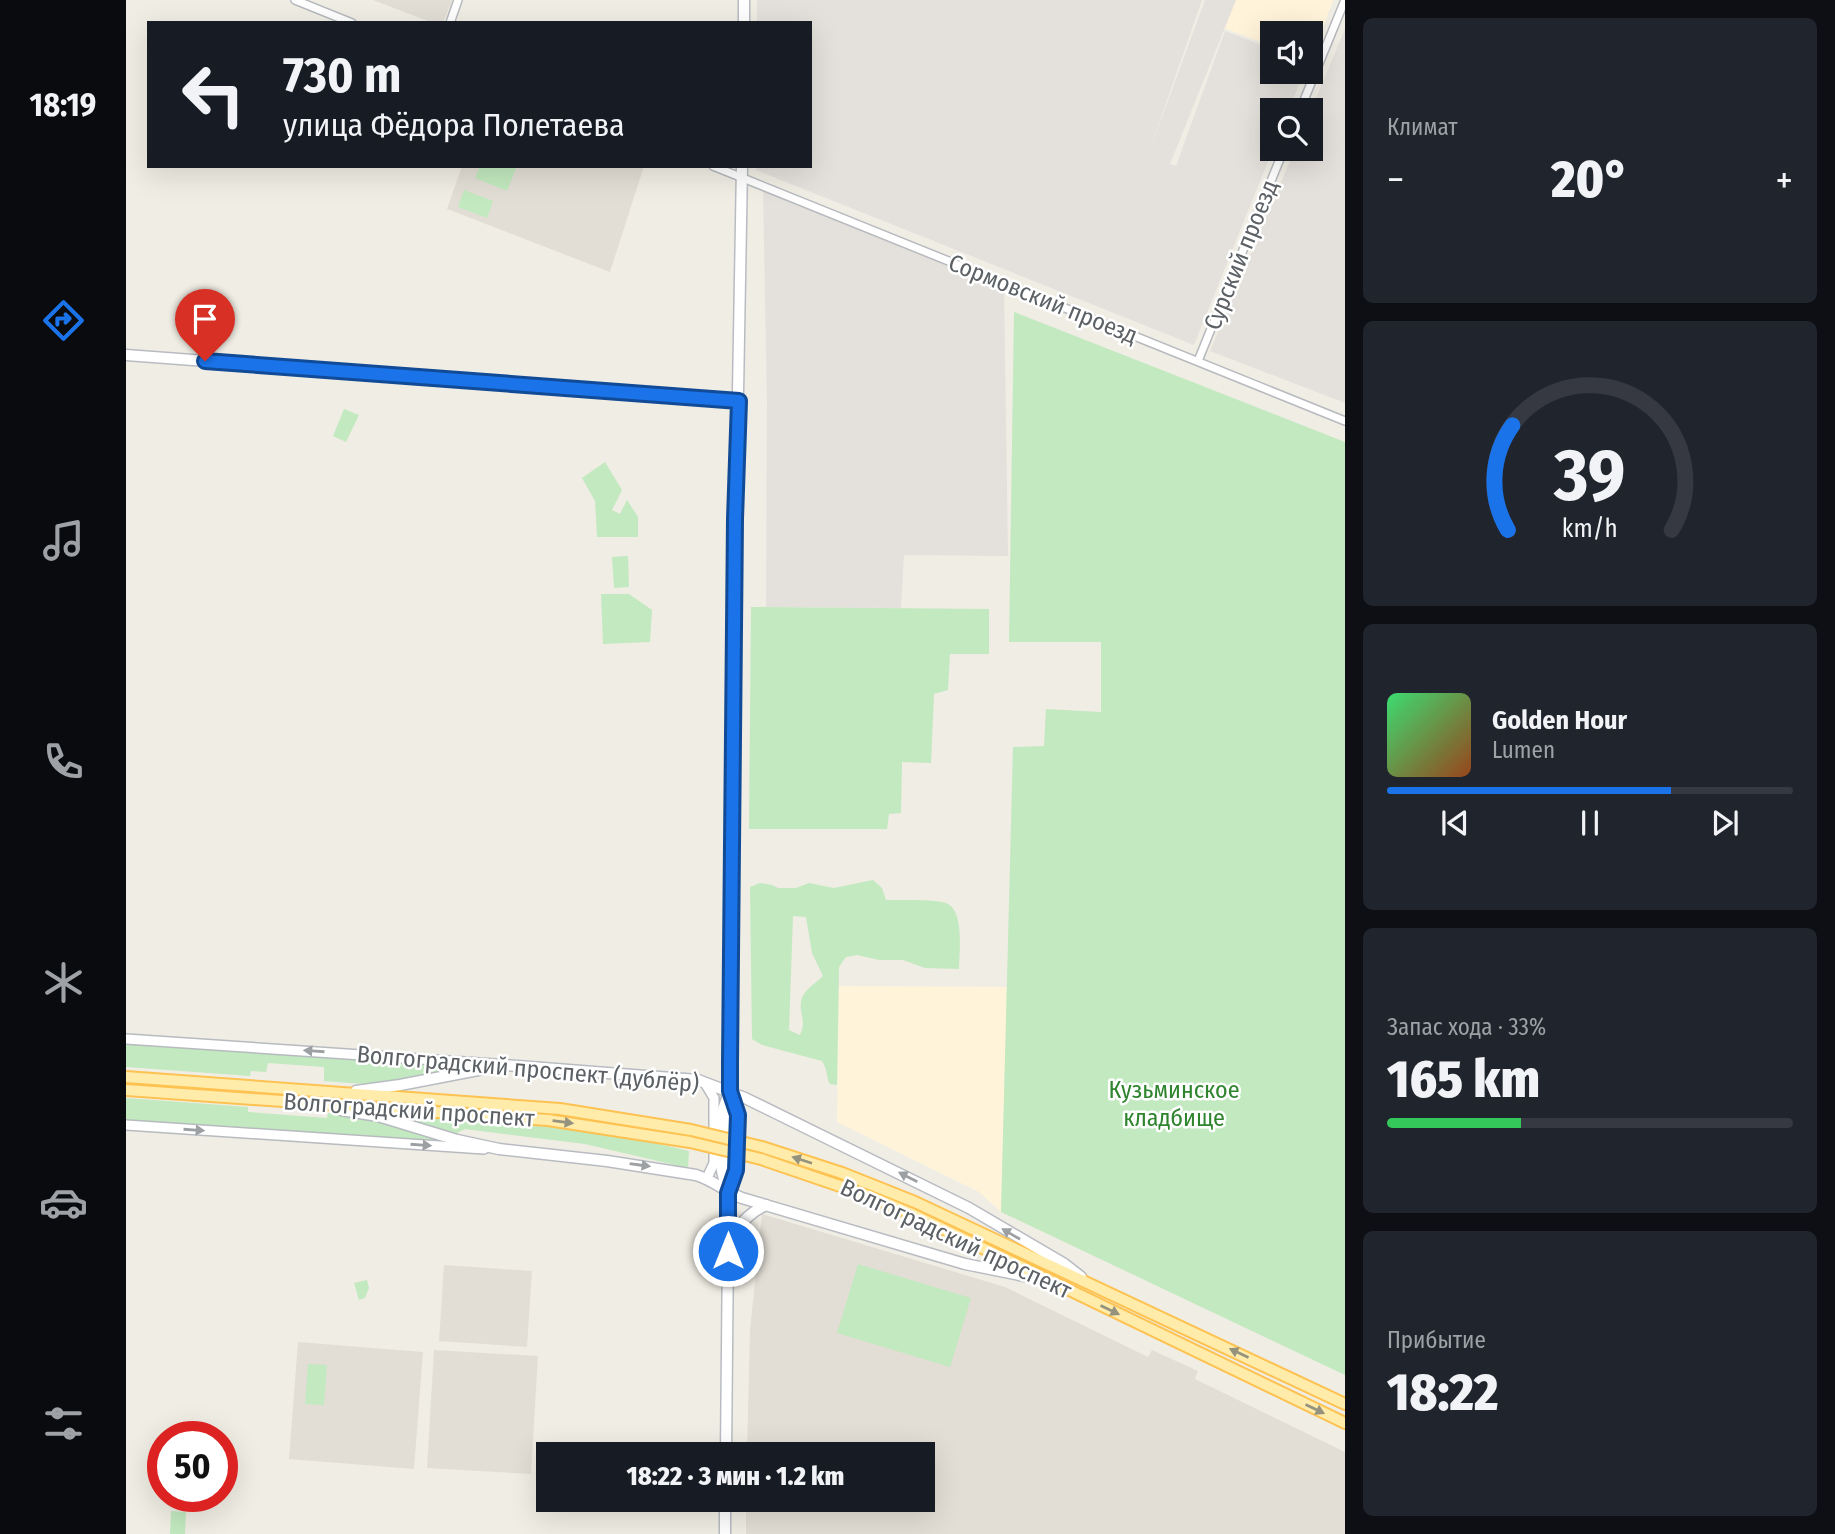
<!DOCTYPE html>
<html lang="ru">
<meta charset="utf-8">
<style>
:root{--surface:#171b24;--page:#20242c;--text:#f1f3f6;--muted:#9ea1a6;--line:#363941;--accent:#1a73e8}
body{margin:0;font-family:"Fira Sans Condensed",sans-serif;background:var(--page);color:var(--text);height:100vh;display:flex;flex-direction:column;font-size:26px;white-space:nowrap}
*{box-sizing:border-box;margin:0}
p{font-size:23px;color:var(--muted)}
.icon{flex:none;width:38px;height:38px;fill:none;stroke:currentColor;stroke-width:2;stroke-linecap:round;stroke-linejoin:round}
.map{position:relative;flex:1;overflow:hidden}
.details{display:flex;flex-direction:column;gap:18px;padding:18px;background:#0d0f14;width:490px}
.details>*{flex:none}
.hud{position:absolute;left:21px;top:21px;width:665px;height:147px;border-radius:0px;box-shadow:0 7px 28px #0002;background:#171b24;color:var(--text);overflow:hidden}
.buttons{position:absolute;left:1134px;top:21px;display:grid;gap:14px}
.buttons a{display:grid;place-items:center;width:63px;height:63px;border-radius:0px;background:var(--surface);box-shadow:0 7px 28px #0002;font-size:35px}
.speed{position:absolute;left:21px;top:1421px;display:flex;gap:14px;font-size:35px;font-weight:700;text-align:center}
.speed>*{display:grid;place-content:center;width:91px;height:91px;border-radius:50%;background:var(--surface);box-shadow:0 7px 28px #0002;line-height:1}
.speed .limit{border:10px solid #d22;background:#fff;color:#111}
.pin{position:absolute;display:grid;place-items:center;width:60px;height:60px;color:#fff;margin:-72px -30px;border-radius:50% 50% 50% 0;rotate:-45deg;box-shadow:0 0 7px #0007}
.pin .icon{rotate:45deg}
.me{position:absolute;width:77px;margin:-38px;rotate:0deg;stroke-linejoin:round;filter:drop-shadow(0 0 5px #0008)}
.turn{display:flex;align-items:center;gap:24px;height:147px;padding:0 21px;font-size:32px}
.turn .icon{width:91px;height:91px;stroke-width:2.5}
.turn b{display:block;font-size:49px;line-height:60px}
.big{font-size:52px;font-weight:800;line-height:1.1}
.details .card{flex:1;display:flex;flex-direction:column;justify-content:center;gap:10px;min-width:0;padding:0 24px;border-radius:10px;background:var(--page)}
.details .dial{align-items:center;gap:0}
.dial svg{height:182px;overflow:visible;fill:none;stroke:var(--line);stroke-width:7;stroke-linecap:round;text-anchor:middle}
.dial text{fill:var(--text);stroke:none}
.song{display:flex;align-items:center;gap:21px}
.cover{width:84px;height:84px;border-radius:10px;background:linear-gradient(135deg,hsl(140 70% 55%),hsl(20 70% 35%))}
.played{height:7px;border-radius:4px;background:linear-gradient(90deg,var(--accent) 70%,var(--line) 70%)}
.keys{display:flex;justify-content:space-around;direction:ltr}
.heat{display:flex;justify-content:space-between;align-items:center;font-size:38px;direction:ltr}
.charge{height:10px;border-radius:5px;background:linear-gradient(90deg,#34c759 33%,var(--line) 0)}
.trip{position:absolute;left:410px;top:1442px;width:399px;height:70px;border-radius:0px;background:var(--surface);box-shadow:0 7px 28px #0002;font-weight:800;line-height:70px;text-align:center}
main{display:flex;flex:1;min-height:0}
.tabs{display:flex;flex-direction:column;width:126px;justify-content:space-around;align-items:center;background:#090b0e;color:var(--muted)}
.tabs .icon{width:49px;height:49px}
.tabs .active{color:var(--accent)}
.tabs b{font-size:32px;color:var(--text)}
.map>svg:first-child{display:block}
.commercial{fill:#fff4da}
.industrial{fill:#e4e0dc}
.education{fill:#e2ded5}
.green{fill:#c2e9bf;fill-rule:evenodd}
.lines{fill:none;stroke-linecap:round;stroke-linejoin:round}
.minor-casing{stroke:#b7bbbf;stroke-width:10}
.tertiary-casing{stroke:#b7bbbf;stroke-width:12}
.secondary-casing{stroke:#b8bcc2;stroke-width:13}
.primary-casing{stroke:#fdc251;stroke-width:14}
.minor{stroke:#fff;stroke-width:7}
.tertiary{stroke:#fff;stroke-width:9}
.secondary{stroke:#fff;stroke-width:10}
.primary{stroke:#ffecaa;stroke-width:10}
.primary-bridge-casing{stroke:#fdc251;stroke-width:14;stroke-linecap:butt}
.primary-bridge{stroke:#ffecaa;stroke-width:10}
.oneway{fill:#9da0a3}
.oneway2{fill:#95927e}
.route-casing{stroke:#114b97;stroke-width:18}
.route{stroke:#1a73e8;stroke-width:12}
.labels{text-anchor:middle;stroke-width:5;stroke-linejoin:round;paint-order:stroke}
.street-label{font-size:24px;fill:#5c6166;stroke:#fff}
.park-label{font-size:24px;fill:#2f842e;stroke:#fff}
</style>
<main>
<nav class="tabs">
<b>18:19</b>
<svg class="icon active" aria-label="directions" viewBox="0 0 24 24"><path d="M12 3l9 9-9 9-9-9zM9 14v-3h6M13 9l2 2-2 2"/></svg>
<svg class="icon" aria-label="music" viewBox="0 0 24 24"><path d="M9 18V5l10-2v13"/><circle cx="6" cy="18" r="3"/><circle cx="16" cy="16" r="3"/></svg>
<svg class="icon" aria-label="phone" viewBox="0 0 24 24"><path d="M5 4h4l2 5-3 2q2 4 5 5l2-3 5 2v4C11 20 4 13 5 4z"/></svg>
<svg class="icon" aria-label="climate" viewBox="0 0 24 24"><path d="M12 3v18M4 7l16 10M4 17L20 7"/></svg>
<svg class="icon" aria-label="car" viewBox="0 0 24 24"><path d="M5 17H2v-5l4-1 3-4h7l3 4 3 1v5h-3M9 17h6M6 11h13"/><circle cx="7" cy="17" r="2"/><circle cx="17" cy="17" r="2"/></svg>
<svg class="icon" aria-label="filters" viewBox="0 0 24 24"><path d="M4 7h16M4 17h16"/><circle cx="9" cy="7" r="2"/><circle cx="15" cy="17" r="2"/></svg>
</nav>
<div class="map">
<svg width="1219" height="1534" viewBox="0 0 1219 1534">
<rect width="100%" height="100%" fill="#f0ede4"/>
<g class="commercial">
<polygon points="1110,0 1207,0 1185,60 1185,33 1146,33 1146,46 1098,28"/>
<polygon points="713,986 881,987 875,1212 853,1192 711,1122"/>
</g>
<g class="industrial">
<polygon points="631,0 1076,0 1022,155 1079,0 1110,0 1044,164 1050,166 1099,31 1146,49 1146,72 1178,72 1163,110 1146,110 1147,149 1068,345 630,170 630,166 684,166 684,23 631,23"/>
<polygon points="1219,29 1219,403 1084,351 1169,149 1185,149 1185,110"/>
<polygon points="637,191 878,288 882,556 778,555 775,608 640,607 641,402"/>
</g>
<g class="education">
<polygon points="247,0 326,0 317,23 307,23"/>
<polygon points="336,166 518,166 484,272 321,209"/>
<polygon points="636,1214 879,1287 1022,1357 1026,1350 1072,1371 1069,1379 1219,1452 1219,1534 620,1534 620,1500 796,1500 796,1454 621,1454 624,1330"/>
<polygon points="318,1265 406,1271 401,1347 313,1341"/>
<polygon points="172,1342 297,1352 288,1469 163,1459"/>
<polygon points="308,1350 412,1356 405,1474 301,1468"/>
</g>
<g class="green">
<polygon points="354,166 391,166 381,191 349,178"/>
<polygon points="338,190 367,201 361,218 332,207"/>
<polygon points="888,312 1219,442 1219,1375 875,1212 887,747 918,746 920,709 975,712 975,642 883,642"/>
<polygon points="218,409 233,415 220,442 207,436"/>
<polygon points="479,462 496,490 486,510 494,514 501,500 512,517 512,537 471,537 469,501 456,478"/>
<polygon points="502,556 503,587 488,588 486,557"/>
<polygon points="475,594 503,594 526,610 524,642 477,644"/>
<polygon points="625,607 863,609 863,654 824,654 822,690 808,694 805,763 776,762 775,813 763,814 761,829 623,829"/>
<path d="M747,880l9,8 4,12c13,0 49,-1 60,3 19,7 13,50 13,66l-34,-1 -22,-8h-24l-22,-5 -11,2 -7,10 -2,118 -7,-1c-4,-6 -2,-14 -8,-23l-60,-16 -10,-6 -2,-152 10,-4 12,2 6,3h18l13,-5 25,5zM667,916l13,1 6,36 11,23c-7,7 -21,15 -22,26 -2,14 6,17 -1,33l-11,-5z"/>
<polygon points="0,1041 332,1065 333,1070 251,1085 198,1081 198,1067 142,1063 140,1072 125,1071 124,1076 0,1067"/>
<polygon points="0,1098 122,1107 122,1112 201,1118 202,1113 241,1116 329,1143 0,1120"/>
<path d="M260,1112c102,8 204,14 303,39l-1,17 -103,-24 -120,-15 -10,5h-12l-57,-20z"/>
<polygon points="732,1264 845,1298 824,1367 711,1333"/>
<polygon points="241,1280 243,1288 239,1298 233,1300 228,1283"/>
<polygon points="182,1364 201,1365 198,1405 179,1404"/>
<polygon points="45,1511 60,1512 59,1534 44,1534"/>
</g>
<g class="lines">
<g class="minor-casing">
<g id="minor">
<polyline points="169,0 226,23"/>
<polyline points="324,23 332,0"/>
<polyline points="1174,110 1219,0"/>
<polyline points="587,166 1219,421"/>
<polyline points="1072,361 1158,149"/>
</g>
</g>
<g class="tertiary-casing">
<g id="tertiary">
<polyline points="0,1039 369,1064"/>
<polyline points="579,1083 588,1098 588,1163 581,1178"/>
<polyline points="0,1125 358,1149"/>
</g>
</g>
<g class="secondary-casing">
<g id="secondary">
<polyline points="618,23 618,0"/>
<polyline points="0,355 613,401"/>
<polyline points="230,1091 274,1085 378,1065 572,1080 619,1098 843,1208 937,1263 955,1277"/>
<path d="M215,1110l37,6 79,24 42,9 108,12 89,14c17,5 30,17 46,23l223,66 79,16"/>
<path d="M599,1183c-8,-26 -8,-60 2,-85"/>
<path d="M605,1186c9,-26 11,-61 1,-88"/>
<path d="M604,1245c6,-18 19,-32 36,-40"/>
<polyline points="600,1454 608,619 616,166"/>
<polyline points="599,1534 599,1500"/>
</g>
</g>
<g class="primary-casing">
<g id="primary">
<polyline points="0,1077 434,1109 565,1130"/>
<polyline points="0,1090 422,1120 564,1142"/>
<polyline points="636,1147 716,1173 789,1202 1219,1404"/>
<polyline points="635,1159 746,1197 784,1213 1219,1423"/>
</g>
</g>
<use href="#minor" class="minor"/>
<use href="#tertiary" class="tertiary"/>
<use href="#secondary" class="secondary"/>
<use href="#primary" class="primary"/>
<g class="primary-bridge-casing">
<g id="primary-bridge">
<polyline points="565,1130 636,1147"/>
<polyline points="564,1142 635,1159"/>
</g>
</g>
<use href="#primary-bridge" class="primary-bridge"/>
</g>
<defs><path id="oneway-solid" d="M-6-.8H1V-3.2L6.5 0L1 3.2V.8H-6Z" transform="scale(1.75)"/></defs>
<g class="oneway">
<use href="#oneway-solid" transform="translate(188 1051) rotate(-176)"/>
<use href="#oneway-solid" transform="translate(68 1130) rotate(4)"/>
<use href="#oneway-solid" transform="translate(295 1145) rotate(4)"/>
<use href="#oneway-solid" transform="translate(514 1165) rotate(8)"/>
<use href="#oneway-solid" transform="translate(782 1177) rotate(-153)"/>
<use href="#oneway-solid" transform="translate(885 1234) rotate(-150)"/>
</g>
<g class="oneway2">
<use href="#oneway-solid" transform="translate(437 1122) rotate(7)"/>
<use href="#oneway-solid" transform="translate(676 1160) rotate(-162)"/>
<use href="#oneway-solid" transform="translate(984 1310) rotate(26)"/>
<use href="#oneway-solid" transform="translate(1113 1353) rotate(-155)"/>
<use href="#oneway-solid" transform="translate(1189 1409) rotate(26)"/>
</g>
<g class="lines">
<g class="route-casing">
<polyline id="route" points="79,361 613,401 609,519 604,1063 604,1091 612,1115 610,1170 602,1193 602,1251"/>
</g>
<use href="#route" class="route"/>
</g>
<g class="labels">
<g class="street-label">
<text transform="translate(1115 255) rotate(-68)" y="8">Сурский проезд</text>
<text transform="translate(917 299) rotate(22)" y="8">Сормовский проезд</text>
<text transform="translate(402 1069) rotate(5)" y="8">Волгоградский проспект (дублёр)</text>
<text transform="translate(283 1110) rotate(4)" y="8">Волгоградский проспект</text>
<text transform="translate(830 1239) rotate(25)" y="8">Волгоградский проспект</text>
</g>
<g class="park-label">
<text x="1048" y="1098">Кузьминское<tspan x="1048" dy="28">кладбище</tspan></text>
</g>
</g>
</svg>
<div class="buttons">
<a><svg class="icon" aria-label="sound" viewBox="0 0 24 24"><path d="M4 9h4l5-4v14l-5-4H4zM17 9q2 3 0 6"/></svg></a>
<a><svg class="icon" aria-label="search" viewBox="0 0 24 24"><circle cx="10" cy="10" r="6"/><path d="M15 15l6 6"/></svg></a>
</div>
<div class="speed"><div class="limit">50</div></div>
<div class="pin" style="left:79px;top:361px;background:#d93025"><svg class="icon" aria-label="arrive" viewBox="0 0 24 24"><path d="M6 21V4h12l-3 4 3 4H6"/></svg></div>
<svg class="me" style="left:602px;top:1251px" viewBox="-20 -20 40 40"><circle r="17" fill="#1a73e8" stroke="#fff" stroke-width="3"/><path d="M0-11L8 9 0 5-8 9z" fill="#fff"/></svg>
<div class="trip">18:22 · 3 мин · 1.2 km</div>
<div class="hud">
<div class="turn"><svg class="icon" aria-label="left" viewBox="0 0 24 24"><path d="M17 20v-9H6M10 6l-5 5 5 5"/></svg><div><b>730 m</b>улица Фёдора Полетаева</div></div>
</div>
</div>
<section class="details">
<div class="card"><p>Климат</p>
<div class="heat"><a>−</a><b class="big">20°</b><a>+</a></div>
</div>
<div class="card dial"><svg viewBox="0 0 100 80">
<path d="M14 69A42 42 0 1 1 86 69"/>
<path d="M14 69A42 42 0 0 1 16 23" stroke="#1a73e8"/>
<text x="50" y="56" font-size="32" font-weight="700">39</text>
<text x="50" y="72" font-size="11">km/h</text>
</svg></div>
<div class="card">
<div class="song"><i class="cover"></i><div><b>Golden Hour</b><p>Lumen</p></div></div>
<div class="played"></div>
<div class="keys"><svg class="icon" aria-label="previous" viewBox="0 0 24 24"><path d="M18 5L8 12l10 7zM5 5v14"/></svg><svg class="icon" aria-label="pause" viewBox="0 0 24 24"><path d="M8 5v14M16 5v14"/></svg><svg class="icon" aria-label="next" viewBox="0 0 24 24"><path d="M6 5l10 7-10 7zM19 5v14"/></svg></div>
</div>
<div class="card"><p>Запас хода · 33%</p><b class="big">165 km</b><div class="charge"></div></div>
<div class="card"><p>Прибытие</p><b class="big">18:22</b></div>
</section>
</main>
